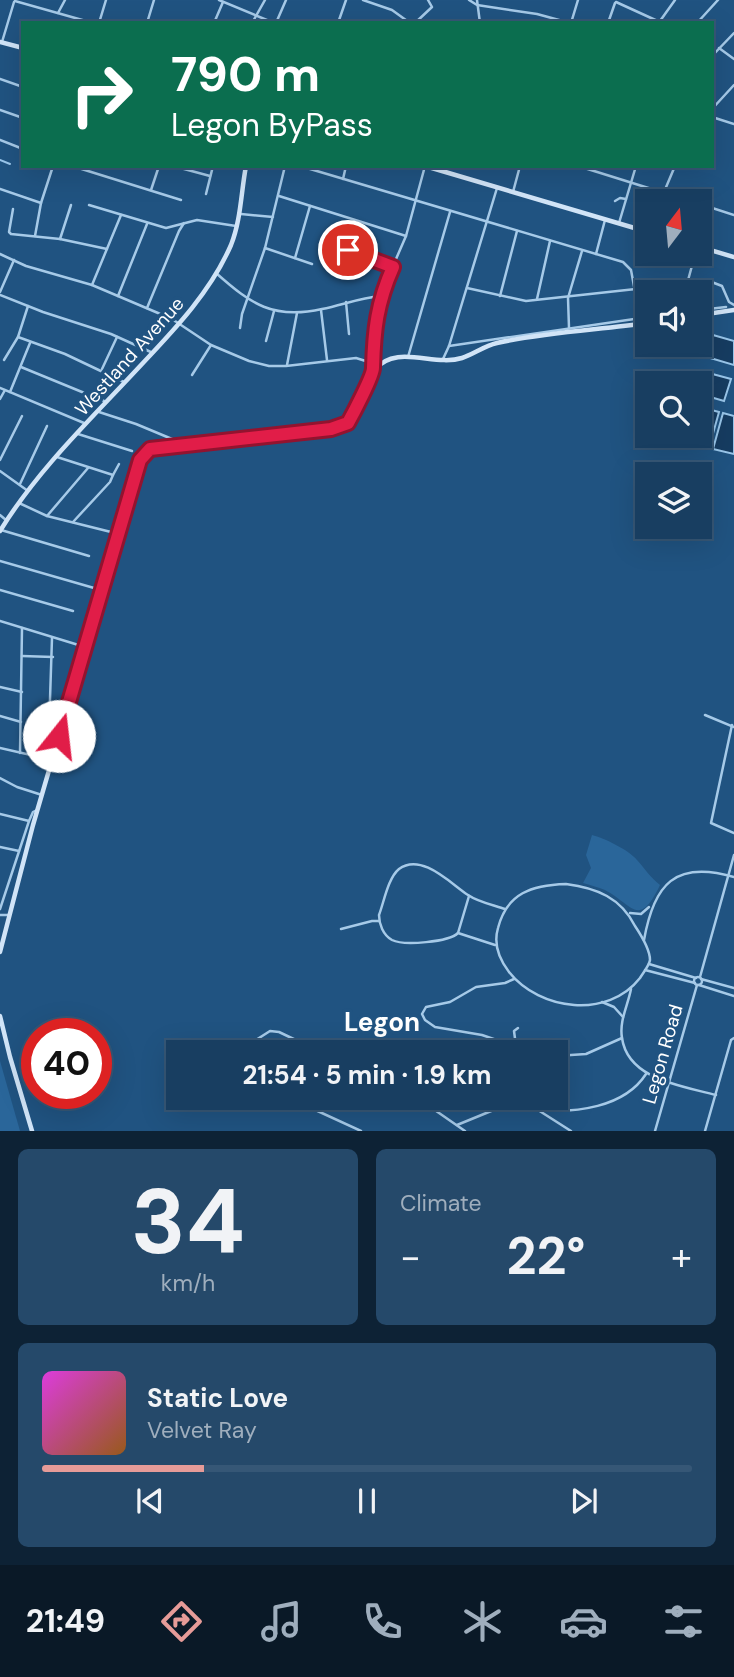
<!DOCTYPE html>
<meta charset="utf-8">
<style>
:root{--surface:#183e61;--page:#25496a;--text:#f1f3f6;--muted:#9faebd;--line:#365776;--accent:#e69b98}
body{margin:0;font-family:"DM Sans",sans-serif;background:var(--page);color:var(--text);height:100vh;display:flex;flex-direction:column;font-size:26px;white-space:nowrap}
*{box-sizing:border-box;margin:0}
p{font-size:23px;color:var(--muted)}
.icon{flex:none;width:38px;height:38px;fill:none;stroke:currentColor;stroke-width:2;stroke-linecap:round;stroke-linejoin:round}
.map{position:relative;height:1131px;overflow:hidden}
.sheet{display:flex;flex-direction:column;gap:18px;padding:18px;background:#0d2235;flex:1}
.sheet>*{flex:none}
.banner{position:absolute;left:21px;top:21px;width:693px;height:147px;border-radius:0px;box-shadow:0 7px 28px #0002,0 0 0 2px var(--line);background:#0b6e4f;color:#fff;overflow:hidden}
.needle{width:46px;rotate:16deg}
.controls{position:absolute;left:635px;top:189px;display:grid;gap:14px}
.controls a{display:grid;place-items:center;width:77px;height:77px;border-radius:0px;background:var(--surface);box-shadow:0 7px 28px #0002,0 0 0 2px var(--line);font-size:35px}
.speed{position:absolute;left:21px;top:1018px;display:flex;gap:14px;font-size:35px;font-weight:700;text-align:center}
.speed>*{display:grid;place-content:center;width:91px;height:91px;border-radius:50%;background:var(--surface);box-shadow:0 7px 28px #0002,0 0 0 2px var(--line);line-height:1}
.speed .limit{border:10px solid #d22;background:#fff;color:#111}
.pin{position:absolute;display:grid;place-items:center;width:60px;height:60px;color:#fff;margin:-30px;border:4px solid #fff;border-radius:50%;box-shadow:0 2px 7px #0007}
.me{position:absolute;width:77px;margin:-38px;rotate:16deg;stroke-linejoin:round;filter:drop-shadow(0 0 5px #0008)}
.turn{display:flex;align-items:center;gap:24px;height:147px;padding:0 35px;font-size:32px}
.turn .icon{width:91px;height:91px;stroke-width:2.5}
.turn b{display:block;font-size:49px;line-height:60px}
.big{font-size:52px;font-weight:700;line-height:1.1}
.sheet .widget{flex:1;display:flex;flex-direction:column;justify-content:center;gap:10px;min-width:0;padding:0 24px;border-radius:10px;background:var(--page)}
.sheet .dial{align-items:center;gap:0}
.dial b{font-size:91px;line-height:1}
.song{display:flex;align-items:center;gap:21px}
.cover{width:84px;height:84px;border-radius:10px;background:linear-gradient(135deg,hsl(300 70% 55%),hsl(30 70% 35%))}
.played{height:7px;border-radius:4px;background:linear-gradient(90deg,var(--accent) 25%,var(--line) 25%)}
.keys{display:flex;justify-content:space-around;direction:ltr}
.heat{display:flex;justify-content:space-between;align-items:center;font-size:38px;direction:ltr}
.sheet .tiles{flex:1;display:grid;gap:18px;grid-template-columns:1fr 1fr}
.widget:last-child{grid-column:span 2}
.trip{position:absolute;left:166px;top:1040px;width:402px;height:70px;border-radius:0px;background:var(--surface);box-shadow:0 7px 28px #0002,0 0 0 2px var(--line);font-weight:700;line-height:70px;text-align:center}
.tab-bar{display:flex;height:112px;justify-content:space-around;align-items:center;background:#0a1927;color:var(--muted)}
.tab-bar .icon{width:49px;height:49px}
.tab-bar .on{color:var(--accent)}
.tab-bar b{font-size:32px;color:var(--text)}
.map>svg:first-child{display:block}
.green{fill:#2a669a}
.water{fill:#163c61;stroke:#99c6ea;stroke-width:2}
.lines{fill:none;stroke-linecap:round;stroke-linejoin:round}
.stream{stroke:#99c6ea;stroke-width:2}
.street{stroke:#a6cae8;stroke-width:2.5}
.secondary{stroke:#d1e4f7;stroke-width:4.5}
.route-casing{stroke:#92132f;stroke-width:18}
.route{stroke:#e11d48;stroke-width:12}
.labels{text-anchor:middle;stroke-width:7;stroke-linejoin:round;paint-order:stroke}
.street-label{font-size:19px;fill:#fff;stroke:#205381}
.district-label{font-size:26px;font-weight:bold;fill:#fff;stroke:#205381}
</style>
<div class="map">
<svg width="734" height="1131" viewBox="0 0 734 1131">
<rect width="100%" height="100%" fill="#205381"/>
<g class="green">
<path d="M592,835c12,3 37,15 45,25 8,9 13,17 23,25 -21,44 -27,20 -55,5 -7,-3 -15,-5 -22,-7l8,-15 -5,-13z"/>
<polygon points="0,1061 20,1131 0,1131"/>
</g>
<g class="water">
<polygon points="713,335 734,341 734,365 707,357"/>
<polygon points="705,372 731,379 724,401 700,394"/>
<polygon points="700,407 719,412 709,448 683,440 685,436 700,436"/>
<polygon points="723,413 734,416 734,454 713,449"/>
</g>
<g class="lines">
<polyline class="stream" points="0,160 10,164"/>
<g class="street">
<polyline points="219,0 274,23"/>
<polyline points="363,0 392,10 410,23"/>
<polyline points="469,0 477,5 537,14 570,23"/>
<polyline points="477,0 480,23"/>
<polyline points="15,1 93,23"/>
<polyline points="616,2 662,23"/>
<polyline points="58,13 65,0"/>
<polyline points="660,21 675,0"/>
<polyline points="99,23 106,0"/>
<polyline points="147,23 154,0"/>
<polyline points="214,23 223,2"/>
<polyline points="252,23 265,0"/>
<polyline points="276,23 286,0"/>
<polyline points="338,23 346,0"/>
<polyline points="415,23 432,7 428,0"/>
<polyline points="571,23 578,0"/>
<polyline points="608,23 615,3"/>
<polyline points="697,23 718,0"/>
<polyline points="2,42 14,2"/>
<polyline points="719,48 734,59"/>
<polyline points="712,56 734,33"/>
<polyline points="0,79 23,87"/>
<polyline points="712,109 734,85"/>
<polyline points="0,110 23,118"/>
<polyline points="712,117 734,124"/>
<polyline points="0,140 23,149"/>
<polyline points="72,166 181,200"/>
<polyline points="173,166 210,176"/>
<polyline points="300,166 623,262 631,270 641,324"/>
<polyline points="578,166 690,201"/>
<polyline points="343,179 346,166"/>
<polyline points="0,189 41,203"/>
<polyline points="151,190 159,166"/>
<polyline points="513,192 520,166"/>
<polyline points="664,192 675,166"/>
<polyline points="206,194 213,166"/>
<polyline points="279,196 406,236"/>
<polyline points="615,201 620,198 626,199"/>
<polyline points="700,204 734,215"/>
<polyline points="89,205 166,228 197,220 236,226"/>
<polyline points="13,209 9,232 11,234 60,239 107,249"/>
<polyline points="241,214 273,217"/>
<polyline points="619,223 636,166"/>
<polyline points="35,236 41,203 53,166"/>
<polyline points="60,239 71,205"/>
<polyline points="322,243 348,249 392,267"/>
<polyline points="265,248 312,264"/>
<polyline points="0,254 26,266 92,285 158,313 175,321 211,345 249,361 269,366 286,366 356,358 372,363"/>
<polyline points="596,254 605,220"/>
<polyline points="295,258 310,206"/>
<path d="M216,273c35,31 57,47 106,36 20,-4 38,-11 58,-13"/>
<polyline points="687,284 693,262"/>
<polyline points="92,285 121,215"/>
<polyline points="467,288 526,301 709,281 722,286 729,302 734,305"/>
<polyline points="0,292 14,260"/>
<polyline points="0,295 43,312 111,334 153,353"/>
<polyline points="118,296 147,224"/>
<polyline points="500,296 517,231"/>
<polyline points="537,299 550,241"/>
<polyline points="346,302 349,334"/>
<polyline points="147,308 179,231 184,223"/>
<polyline points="321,310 327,360"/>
<polyline points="700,310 726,307"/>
<polyline points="240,328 242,314 265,248 285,166"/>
<polyline points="569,328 568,298 582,251"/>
<polyline points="18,337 65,354 124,382"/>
<polyline points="266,341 274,311"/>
<polyline points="449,346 648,317"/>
<polyline points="408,357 450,212"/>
<polyline points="443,359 449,346 497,188"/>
<polyline points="4,360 18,337 28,306"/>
<polyline points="287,365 297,313"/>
<polyline points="21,367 104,401"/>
<polyline points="102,369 117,337"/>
<polyline points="374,370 373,345 380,296 406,236 425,166"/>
<polyline points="192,375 211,345"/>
<polyline points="0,388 84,423"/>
<polyline points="10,392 30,343"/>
<polyline points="0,399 5,390"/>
<polyline points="99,412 136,424 184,444"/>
<polyline points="78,434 132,451"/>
<polyline points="57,457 113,475 119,464"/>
<polyline points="0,460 22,416"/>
<polyline points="0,471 28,491"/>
<polyline points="20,484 47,426"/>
<polyline points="19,503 47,516 119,534"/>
<polyline points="0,515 6,520"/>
<polyline points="47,516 88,468"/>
<polyline points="73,522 110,482 113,475"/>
<polyline points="1,530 89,556"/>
<polyline points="0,561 101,590"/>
<polyline points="0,590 73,611"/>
<polyline points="0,621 85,647"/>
<polyline points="22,656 53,657"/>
<polyline points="0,687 22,692"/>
<polyline points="705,715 734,727"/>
<polyline points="0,716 21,722"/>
<polyline points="732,725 711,823 734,833"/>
<polyline points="0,748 44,758 49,730 52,638"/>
<polyline points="20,753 22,628"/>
<polyline points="0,778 17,787 42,795"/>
<polyline points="0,814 29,821"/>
<polyline points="0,847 19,851"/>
<path d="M566,884c31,4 55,14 69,42 6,9 15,23 15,34 -1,6 -7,13 -10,18 -32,41 -100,33 -131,-6 -10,-13 -16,-27 -11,-44 9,-35 34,-43 68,-44z"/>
<polyline points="0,909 29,821 33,812 37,810"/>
<polyline points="630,913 641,914 649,907"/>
<polyline points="0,915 8,915"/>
<polyline points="341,929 372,921 379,921"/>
<polyline points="458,933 469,896"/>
<path d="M644,940c10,-56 31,-80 90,-63"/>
<path d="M495,945l-37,-12c-9,9 -54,13 -66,7 -9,-5 -13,-16 -13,-25 5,-13 9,-37 20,-46 23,-17 53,16 69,26 10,7 25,10 37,14"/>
<polyline points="649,964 696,978"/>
<polyline points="645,970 695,983"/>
<circle cx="698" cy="981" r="4"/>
<polyline points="700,977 734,855"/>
<polyline points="514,979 505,983 476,987 450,1002 426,1007 422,1014 425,1020 435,1027 482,1035 532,1052"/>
<polyline points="701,979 734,988"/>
<polyline points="699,985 734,996"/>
<path d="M631,989c-3,16 -12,32 -9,49 6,42 61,48 94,57"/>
<polyline points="602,1002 614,1007 623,1017"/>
<polyline points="516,1046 514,1031 518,1028"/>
<polyline points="237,1052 270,1031 279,1032 321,1052"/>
<polyline points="556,1056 586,1054 622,1038"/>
<polyline points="287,1097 361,1131"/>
<polyline points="416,1097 465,1131"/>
<polyline points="505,1097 538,1110 571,1131"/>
<path d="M538,1110c37,3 86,-2 108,-36"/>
<polyline points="457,1125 501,1107 509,1100"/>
<polyline points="655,1131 697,985"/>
<polyline points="705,1131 731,1040 734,1038"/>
</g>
<g class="secondary">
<polyline points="0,42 23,48"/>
<polyline points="425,166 648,232"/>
<polyline points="700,247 734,257"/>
<polyline points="700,315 734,310"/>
<path d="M0,531c38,-62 93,-114 142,-167 34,-36 69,-73 89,-119 10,-25 10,-53 15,-79"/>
<path d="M0,952l33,-127 99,-338 8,-27 10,-11 181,-19 13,-4 6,-6 24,-50c23,-27 59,-3 88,-12 12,-4 22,-12 35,-15 49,-11 101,-13 151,-20"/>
<polyline points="0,1016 10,1057 32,1131"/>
</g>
</g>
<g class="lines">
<g class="route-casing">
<path id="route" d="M59,736l81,-276 10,-11 181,-20 17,-6c5,-9 25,-47 25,-55 1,-38 4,-65 20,-101l-45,-17"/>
</g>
<use href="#route" class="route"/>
</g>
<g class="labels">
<g class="street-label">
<text transform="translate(129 356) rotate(-48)" y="7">Westland Avenue</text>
<text transform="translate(662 1054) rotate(-74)" y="7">Legon Road</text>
</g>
<g class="district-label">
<text x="382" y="1031">Legon</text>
</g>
</g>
</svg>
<div class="controls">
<a><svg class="needle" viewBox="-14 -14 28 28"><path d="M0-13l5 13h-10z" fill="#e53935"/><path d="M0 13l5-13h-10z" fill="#9faebd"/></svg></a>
<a><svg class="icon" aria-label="sound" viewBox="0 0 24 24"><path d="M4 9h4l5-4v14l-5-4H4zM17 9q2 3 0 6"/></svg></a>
<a><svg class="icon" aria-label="search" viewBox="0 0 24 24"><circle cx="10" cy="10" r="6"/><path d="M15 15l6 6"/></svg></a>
<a><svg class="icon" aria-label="layers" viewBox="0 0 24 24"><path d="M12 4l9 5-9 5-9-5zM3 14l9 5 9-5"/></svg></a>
</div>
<div class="speed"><div class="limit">40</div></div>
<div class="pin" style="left:348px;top:250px;background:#d93025"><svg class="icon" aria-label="arrive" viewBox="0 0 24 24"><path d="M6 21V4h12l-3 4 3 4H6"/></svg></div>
<svg class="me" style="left:59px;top:736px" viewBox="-20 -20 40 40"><circle r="19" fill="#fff"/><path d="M0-13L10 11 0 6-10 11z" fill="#e11d48"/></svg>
<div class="trip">21:54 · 5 min · 1.9 km</div>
<div class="banner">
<div class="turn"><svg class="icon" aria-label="right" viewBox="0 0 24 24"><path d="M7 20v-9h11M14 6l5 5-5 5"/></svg><div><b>790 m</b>Legon ByPass</div></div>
</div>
</div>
<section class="sheet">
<div class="tiles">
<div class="widget dial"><b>34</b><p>km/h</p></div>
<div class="widget"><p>Climate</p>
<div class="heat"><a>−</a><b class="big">22°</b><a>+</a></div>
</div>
<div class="widget">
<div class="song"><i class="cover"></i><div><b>Static Love</b><p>Velvet Ray</p></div></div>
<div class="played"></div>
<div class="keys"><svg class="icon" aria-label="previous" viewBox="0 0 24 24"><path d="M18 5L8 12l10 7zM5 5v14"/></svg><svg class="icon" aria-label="pause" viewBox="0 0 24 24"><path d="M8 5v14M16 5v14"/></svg><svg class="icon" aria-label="next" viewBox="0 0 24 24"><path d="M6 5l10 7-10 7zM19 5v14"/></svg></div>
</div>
</div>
</section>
<nav class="tab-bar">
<b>21:49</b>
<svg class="icon on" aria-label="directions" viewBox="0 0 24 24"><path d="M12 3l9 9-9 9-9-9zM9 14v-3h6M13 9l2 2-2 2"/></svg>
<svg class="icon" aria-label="music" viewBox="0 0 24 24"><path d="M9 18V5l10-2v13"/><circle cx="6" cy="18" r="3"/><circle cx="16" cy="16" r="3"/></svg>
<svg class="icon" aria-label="phone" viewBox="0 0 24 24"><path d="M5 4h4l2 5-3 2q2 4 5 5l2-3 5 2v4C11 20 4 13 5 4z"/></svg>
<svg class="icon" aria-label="climate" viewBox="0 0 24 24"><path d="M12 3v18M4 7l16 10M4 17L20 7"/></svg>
<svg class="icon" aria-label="car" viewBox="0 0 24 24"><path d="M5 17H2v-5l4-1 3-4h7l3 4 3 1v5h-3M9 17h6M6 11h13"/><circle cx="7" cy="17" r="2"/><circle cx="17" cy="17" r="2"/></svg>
<svg class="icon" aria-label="filters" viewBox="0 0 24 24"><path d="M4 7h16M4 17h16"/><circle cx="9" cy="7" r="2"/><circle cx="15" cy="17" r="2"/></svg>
</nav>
